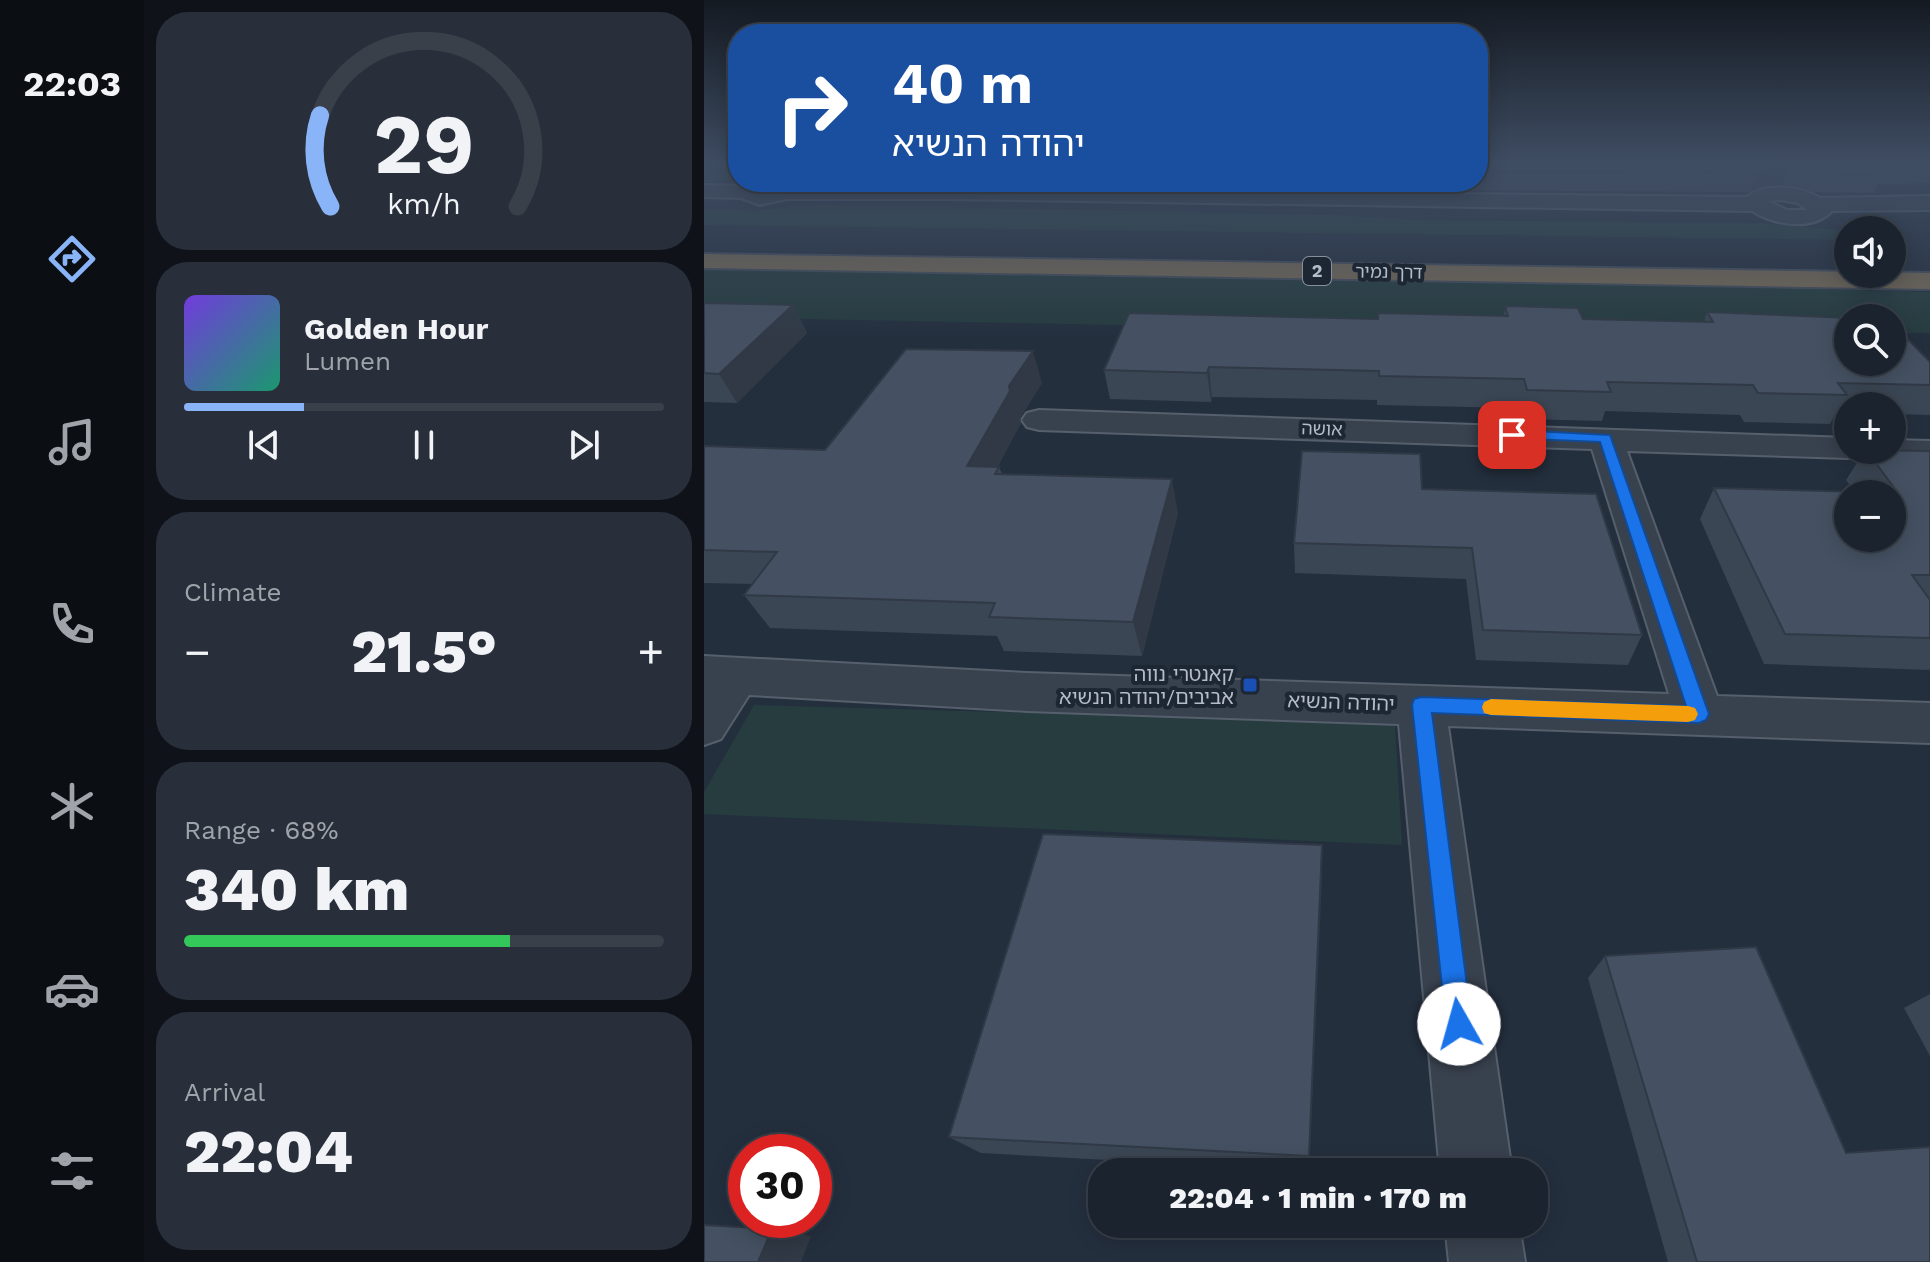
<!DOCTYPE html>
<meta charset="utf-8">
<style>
:root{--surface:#1b232e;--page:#282f3a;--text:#f1f3f6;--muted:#a0a4aa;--line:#39404a;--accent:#8ab4f8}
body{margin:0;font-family:"Work Sans","Noto Sans Hebrew",sans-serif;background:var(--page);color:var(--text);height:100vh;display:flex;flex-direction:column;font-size:30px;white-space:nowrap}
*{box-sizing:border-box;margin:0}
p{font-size:26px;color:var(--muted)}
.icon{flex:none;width:44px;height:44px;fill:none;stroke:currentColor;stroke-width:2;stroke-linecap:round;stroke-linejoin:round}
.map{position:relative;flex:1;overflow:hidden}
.side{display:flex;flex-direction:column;gap:12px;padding:12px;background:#0f1319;width:560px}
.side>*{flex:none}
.hud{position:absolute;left:24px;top:24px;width:760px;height:168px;border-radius:32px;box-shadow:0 4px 20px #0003,0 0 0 2px var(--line);background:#1a4fa0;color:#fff;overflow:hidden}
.fabs{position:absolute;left:1130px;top:216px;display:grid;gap:16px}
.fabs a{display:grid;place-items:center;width:72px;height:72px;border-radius:50%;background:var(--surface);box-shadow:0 4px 20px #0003,0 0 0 2px var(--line);font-size:40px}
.speed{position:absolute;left:24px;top:1134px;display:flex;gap:16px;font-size:40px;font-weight:700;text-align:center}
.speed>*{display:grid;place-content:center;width:104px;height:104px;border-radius:50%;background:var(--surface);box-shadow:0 4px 20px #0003,0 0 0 2px var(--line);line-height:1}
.speed .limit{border:12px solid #d22;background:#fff;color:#111}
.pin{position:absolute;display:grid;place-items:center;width:68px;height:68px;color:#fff;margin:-34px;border-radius:16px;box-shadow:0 4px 12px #0006}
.me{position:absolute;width:88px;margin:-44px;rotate:353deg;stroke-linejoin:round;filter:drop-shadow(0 0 6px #0008)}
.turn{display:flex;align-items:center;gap:28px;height:168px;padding:0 32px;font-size:36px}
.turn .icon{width:104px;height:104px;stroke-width:2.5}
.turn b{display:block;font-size:56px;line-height:68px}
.big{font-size:60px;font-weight:800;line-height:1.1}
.side .card{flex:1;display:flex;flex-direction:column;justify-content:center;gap:12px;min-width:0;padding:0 28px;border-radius:32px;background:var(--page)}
.side .dial{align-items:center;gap:0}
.dial svg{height:208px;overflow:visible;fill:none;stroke:var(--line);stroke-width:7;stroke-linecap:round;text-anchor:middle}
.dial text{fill:var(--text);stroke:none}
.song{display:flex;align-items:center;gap:24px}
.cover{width:96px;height:96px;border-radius:12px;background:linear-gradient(135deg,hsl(260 70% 55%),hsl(160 70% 35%))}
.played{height:8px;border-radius:4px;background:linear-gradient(90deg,var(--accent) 25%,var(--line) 25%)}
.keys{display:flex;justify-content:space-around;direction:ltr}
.heat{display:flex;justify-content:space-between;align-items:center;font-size:44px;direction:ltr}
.charge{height:12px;border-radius:6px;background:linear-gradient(90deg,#34c759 68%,var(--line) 0)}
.trip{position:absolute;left:384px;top:1158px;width:460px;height:80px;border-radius:32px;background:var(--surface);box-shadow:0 4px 20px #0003,0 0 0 2px var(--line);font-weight:800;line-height:80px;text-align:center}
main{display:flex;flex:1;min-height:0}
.tabs{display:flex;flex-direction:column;width:144px;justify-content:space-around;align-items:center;background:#0b0e12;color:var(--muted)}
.tabs .icon{width:56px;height:56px}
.tabs .current{color:var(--accent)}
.tabs b{font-size:36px;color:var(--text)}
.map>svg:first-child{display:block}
.green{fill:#263c3f}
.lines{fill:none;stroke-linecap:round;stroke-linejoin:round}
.minor-casing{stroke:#565f6c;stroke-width:4}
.highway-casing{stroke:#434c59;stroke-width:4}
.minor{fill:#38414e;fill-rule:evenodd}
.highway{fill:#746855;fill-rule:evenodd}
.wall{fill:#3b4654}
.shaded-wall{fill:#303945}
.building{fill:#455162;stroke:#303945;stroke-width:2;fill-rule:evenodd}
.route{fill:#1a73e8;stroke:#114b97;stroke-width:2}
.slow{fill:#f59e0b}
.transit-dot{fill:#1a4fb4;stroke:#1d2633;stroke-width:3}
.labels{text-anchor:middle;stroke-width:8;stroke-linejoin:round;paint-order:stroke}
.shield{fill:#1d2633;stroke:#878f9c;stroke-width:2}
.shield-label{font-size:18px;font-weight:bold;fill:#b4bcc9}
.far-street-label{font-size:18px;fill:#b4bcc9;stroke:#1d2633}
.poi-label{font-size:20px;fill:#b4bcc9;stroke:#1d2633;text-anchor:end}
.street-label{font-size:20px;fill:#b4bcc9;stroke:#1d2633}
</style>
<main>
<nav class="tabs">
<b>22:03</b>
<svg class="icon current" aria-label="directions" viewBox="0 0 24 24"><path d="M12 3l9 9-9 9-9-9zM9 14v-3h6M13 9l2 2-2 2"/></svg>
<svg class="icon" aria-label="music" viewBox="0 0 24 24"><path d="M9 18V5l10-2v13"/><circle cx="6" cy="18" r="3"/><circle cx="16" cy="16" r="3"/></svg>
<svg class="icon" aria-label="phone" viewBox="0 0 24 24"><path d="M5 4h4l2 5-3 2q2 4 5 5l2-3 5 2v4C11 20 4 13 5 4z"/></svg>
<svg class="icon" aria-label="climate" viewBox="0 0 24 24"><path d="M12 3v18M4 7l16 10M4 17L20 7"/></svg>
<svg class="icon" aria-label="car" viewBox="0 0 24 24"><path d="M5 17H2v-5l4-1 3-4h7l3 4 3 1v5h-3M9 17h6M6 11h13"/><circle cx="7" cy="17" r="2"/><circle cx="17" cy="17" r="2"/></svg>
<svg class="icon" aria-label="filters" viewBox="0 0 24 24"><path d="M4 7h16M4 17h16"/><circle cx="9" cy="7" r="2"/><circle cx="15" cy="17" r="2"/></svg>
</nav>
<section class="side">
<div class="card dial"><svg viewBox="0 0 100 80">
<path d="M14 69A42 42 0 1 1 86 69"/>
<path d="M14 69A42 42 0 0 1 10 34" stroke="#8ab4f8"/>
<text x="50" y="56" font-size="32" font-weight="700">29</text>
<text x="50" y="72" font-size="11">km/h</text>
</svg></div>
<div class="card">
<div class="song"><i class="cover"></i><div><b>Golden Hour</b><p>Lumen</p></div></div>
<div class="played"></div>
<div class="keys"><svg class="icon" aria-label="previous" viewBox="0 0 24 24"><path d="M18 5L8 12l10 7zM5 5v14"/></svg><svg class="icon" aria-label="pause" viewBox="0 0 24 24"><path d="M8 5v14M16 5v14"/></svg><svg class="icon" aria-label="next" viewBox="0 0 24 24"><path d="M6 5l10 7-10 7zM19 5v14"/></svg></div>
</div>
<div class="card"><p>Climate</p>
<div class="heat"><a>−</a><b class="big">21.5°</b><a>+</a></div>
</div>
<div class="card"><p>Range · 68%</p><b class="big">340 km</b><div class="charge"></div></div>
<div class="card"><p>Arrival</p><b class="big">22:04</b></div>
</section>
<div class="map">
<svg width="1226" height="1262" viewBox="0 0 1226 1262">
<rect width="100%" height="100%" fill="#242f3e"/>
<g class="green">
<polygon points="0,163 34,163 34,180 0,182"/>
<polygon points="114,205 624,215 714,220 1056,223 1144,231 1144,240 0,225 0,210 46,211"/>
<polygon points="0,269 847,281 1226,292 1226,333 1188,333 1188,318 1144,318 1144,333 876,334 0,317"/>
<polygon points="50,705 691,723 698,845 0,814 0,792"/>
</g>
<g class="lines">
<g class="minor-casing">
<g id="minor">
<path d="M51,182h42l4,5 946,10c17,-15 54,-11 73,1l110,-2v14l-98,1c-20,21 -58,14 -80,0l-809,-12h-156l-27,6 -19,-7 -37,-1v-12l43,1zM1077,200l17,3 9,7h-20l-19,-9z"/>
<polygon points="335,410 1144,438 1144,450 1160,450 1156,455 1144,458 923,451 1013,696 1226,703 1226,743 744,726 808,1172 736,1172 695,724 323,711 45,695 17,739 0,745 0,656 323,673 965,694 888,449 335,430 323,427 318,420 323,413"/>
<polygon points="1188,440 1226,441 1226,461 1176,457 1171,450 1188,450"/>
<polygon points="741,1224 815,1224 821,1262 745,1262"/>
</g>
</g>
<g class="highway-casing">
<polygon id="highway" points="0,254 1226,273 1226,289 0,268"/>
</g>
<use href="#minor" class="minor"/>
<use href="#highway" class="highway"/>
</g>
<g class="wall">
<polygon points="774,163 1226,163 1226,183 1174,184 1170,193 1111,192 1079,184 1058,186 1046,192 676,190 676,182 774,182"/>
<polygon points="310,182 445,182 443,185 310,183"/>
<polygon points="493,182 565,182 563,188 494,187"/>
<polygon points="0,303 89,305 103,333 33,403 0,402"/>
<polygon points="801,306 879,319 1000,322 1003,312 1226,362 1226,415 1188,414 1188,406 1144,406 1144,413 1132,413 1126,424 1040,422 1036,415 901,411 898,421 817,419 814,408 673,405 673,400 508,397 507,402 406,399 400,370 674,319 800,316"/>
<polygon points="338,383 316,418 317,423 294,466 295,467 298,474 474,513 438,656 300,651 293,636 66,628 40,595 48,584 0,583 0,446 121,450"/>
<polygon points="1161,450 1226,451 1226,668 1225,670 1060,664 996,519 1010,488 1151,492 1142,480"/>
<polygon points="718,489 938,635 924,665 772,660 762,579 591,573 590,543"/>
<polygon points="618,845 605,1171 277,1153 245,1137"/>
<polygon points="901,956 1142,1153 1226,1262 964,1262 884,978"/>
<polygon points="1226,994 1226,1056 1200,1008"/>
</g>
<g class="shaded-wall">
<polygon points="1087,165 1079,184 1058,186 1046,192 1053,172 1066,167"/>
<polygon points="89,305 103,333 33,403 15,374"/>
<polygon points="329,351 338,383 316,418 317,423 276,499 263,466 305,386"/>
<polygon points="505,367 508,397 507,402 503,373"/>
<polygon points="468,479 474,513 438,656 429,622"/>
<polygon points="618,845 618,878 605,1171 605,1156"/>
<polygon points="68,1229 107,1236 97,1262 54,1262"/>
</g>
<g class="building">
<polygon points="774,163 1226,163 1226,164 1168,165 1179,173 1120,172 1087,165 1066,167 1053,172 774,171"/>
<polygon points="0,303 89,305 15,374 0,373"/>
<polygon points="801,306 874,308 879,319 1009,322 1003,312 1144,318 1144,362 1188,362 1188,323 1226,362 1226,385 1134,383 1143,395 1054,393 1049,385 903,382 907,392 823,390 820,379 675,376 675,371 505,367 503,373 400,370 425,313 674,319 674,313 804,316"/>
<polygon points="202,349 329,351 305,386 306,391 263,466 295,467 291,474 468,479 429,622 285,617 291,603 40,595 73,552 0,550 0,446 121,450"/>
<path d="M1162,450l64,1v124h-18l18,25v38l-145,-4 -71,-146 184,5zM1144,494h44v44h-44z"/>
<polygon points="598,451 716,454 718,489 892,494 938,635 779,630 768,548 590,543"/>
<polygon points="339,834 618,845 605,1156 245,1137"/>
<polygon points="1052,947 1142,1153 1226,1147 1226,1262 993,1262 901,956"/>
<polygon points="0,1225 68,1229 54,1262 0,1262"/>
</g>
<linearGradient id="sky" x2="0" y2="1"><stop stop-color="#141a22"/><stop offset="0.48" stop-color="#3f4d63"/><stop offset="1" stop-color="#3f4d63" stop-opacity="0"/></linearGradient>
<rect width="1226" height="339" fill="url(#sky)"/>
<polygon class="route" points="808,430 906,435 1005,714 1002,720 995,723 728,713 768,1024 764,1033 755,1037 746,1033 742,1024 708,705 710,699 717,697 982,706 896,442 803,438 803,432"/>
<polygon class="slow" points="787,699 984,706 991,708 994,714 991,720 984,722 787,715 780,713 778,707 780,702"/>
<rect class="transit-dot" x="538" y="677" width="16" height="16" rx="4"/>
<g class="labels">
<rect class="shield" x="599" y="257" width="28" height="28" rx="6"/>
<g class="shield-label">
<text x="613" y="277">2</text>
</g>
<g class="far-street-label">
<text transform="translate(685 272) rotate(1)" y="6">דרך נמיר</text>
<text transform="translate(618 429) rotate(2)" y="6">אושה</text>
</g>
<g class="poi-label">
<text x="530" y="681">קאנטרי נווה<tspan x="530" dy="23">אביבים/יהודה הנשיא</tspan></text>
</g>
<g class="street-label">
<text transform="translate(637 702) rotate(2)" y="7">יהודה הנשיא</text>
</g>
</g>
</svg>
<div class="fabs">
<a><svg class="icon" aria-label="sound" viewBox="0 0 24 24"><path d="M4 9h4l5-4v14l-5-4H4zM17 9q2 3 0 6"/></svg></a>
<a><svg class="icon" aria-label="search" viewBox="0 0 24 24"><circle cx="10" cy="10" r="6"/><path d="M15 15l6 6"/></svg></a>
<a>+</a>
<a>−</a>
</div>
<div class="speed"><div class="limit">30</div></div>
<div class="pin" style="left:808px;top:435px;background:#d93025"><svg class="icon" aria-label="arrive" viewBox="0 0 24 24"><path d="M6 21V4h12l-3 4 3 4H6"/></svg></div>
<svg class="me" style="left:755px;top:1024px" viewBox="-20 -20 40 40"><circle r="19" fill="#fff"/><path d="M0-13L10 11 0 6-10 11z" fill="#1a73e8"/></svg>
<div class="trip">22:04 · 1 min · 170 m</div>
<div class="hud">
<div class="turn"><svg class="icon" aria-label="right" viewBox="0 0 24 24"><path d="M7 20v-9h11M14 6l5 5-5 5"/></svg><div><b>40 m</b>יהודה הנשיא</div></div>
</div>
</div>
</main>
